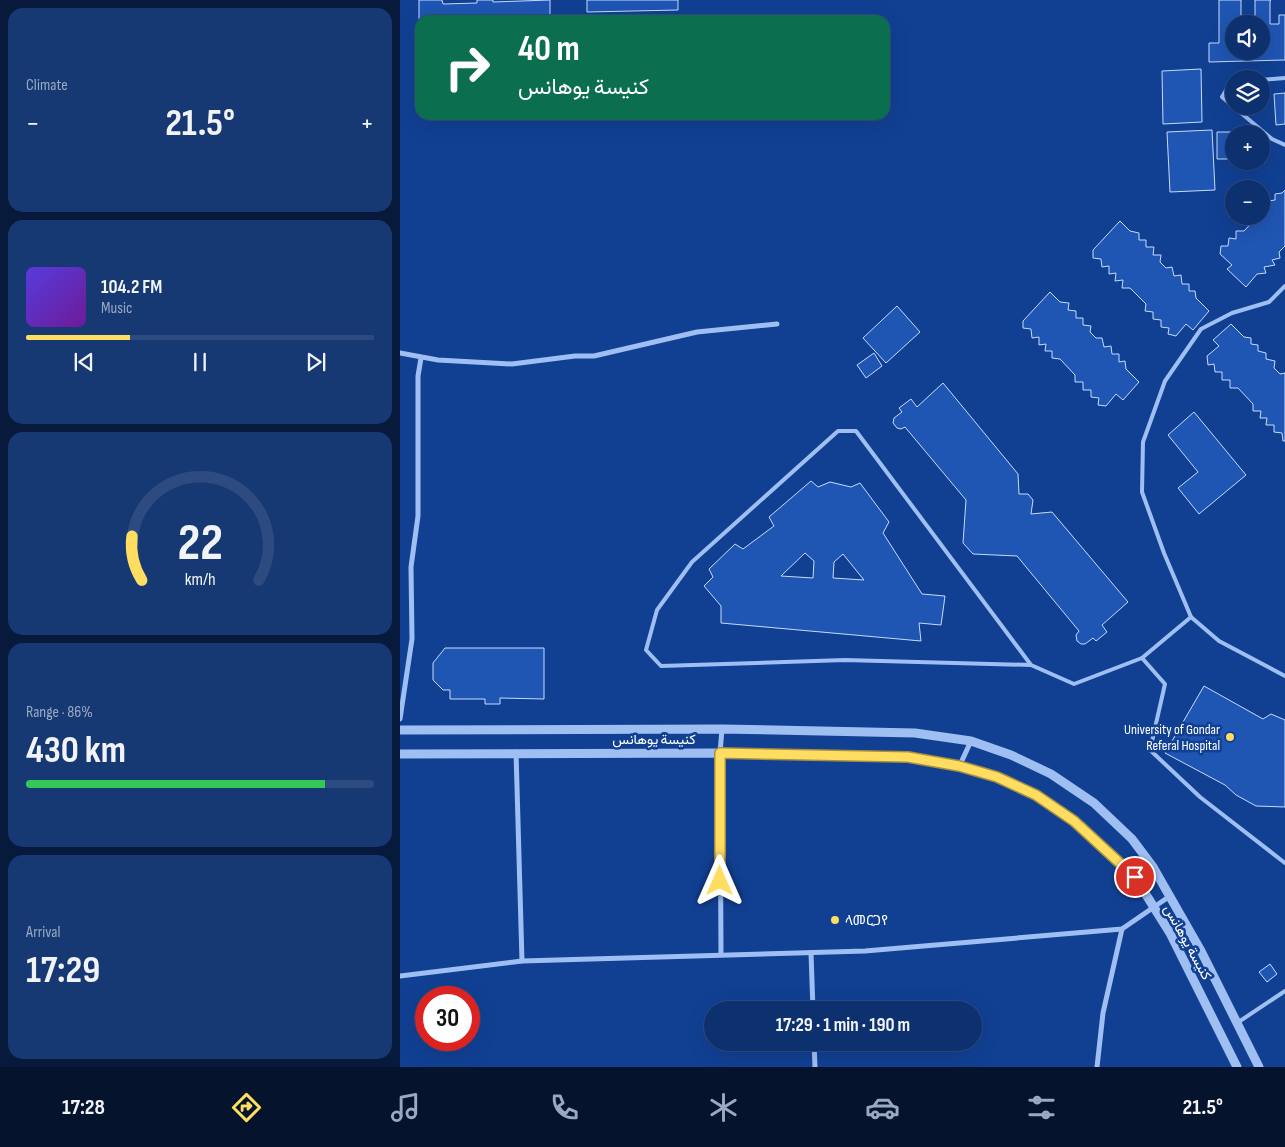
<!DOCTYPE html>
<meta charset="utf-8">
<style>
:root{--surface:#0d306e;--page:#163873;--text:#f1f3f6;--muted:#9aa9c2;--line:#2d4b81;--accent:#ffdd61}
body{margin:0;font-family:"Sofia Sans Condensed",Vazirmatn,"Noto Sans Ethiopic",sans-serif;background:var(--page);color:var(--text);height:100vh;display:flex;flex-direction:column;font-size:19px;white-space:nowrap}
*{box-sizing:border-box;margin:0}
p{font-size:16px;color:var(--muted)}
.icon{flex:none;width:28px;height:28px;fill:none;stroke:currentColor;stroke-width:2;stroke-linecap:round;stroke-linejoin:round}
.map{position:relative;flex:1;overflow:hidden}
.side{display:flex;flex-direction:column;gap:8px;padding:8px;background:#071a3c;width:400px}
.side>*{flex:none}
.hud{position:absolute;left:15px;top:15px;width:475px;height:105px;border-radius:15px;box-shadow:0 5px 20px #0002,0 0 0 1px var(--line);background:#0b6e4f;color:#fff;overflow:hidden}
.controls{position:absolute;left:825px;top:15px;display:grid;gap:10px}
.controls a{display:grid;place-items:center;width:45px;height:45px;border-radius:50%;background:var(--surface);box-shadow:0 5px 20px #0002,0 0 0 1px var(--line);font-size:25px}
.speed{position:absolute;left:15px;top:986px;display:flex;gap:10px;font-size:25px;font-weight:700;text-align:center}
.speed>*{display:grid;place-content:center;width:65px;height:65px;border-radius:50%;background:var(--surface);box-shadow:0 5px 20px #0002,0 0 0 1px var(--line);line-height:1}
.speed .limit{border:8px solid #d22;background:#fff;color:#111}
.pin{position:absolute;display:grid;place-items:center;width:42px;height:42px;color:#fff;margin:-21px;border:2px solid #fff;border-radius:50%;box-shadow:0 1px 5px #0007}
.me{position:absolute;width:55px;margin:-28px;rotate:0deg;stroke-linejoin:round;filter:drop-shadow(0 0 4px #0008)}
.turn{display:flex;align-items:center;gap:18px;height:105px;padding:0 20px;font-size:22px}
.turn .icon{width:65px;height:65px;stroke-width:2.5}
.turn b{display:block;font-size:35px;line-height:42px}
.big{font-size:38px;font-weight:700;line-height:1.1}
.side .card{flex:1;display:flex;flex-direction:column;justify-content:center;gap:8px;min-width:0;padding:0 18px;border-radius:15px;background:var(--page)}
.side .dial{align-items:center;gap:0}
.dial svg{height:130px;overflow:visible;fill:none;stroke:var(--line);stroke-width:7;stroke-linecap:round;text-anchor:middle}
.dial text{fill:var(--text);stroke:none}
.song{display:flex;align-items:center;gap:15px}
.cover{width:60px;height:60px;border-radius:8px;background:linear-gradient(135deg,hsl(250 70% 55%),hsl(280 70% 35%))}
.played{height:5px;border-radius:2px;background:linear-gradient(90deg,var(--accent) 30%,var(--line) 30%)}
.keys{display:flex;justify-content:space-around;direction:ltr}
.heat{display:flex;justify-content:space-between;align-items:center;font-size:28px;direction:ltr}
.charge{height:8px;border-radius:4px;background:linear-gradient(90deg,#34c759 86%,var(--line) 0)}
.trip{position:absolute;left:304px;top:1001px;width:278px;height:50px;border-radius:25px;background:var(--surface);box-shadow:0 5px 20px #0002,0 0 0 1px var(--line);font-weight:700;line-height:50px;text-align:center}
.tabs{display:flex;height:80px;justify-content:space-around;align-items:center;background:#05132c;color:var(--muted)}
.tabs .icon{width:35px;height:35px}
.tabs .on{color:var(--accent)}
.tabs b{font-size:22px;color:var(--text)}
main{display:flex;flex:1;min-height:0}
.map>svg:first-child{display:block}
.building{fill:#1f56b3;stroke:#c6dbfd;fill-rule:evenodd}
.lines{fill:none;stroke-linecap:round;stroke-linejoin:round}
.service{stroke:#9fbff3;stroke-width:4}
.minor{stroke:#9fbff3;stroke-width:5}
.tertiary{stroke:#9fbff3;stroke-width:9}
.route-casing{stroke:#a6903f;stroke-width:12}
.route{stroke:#ffdd61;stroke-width:9}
.poi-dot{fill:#ffdd61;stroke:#114093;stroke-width:2}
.labels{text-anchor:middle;stroke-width:5;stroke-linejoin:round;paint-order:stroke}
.poi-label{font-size:14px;fill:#fff;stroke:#114093;text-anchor:end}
.street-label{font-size:14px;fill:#fff;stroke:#114093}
</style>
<main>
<section class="side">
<div class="card"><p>Climate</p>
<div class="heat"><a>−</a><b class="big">21.5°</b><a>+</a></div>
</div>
<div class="card">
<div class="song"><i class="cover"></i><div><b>104.2 FM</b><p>Music</p></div></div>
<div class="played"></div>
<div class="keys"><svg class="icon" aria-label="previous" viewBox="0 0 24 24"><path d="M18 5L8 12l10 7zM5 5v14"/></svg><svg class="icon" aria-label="pause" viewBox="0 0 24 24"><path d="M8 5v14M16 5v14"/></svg><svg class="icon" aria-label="next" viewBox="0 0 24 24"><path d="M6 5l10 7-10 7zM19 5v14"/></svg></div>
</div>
<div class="card dial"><svg viewBox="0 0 100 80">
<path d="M14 69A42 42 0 1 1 86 69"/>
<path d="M14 69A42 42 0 0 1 8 42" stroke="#ffdd61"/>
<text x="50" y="56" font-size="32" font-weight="700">22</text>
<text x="50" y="72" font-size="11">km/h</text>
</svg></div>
<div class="card"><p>Range · 86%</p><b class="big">430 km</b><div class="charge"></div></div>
<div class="card"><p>Arrival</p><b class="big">17:29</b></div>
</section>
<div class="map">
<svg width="885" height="1067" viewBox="0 0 885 1067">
<rect width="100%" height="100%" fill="#114093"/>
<g class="building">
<polygon points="19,0 42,0 43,4 77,3 77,0 93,0 93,2 150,0 150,18 19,21"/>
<polygon points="187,0 278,0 278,10 187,12"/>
<polygon points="819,0 841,0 841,24 834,24 834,51 861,51 861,24 855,24 855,0 871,0 870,1 870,24 879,24 879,15 885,15 885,60 809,62 809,43 819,43"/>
<polygon points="801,69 802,122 763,124 762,71"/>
<polygon points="885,93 885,124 876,125 874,94"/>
<polygon points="812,130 815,190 770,192 767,132"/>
<polygon points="817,132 841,132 841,134 834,134 834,159 817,159"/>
<polygon points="885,190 885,246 879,252 880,258 872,260 875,265 864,267 866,273 857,274 846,287 827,269 832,265 820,254 821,246 828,246 829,238 836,239 836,231 844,231 858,216 861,216 861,208 867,208 868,201 875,200 875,194 882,193"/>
<polygon points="720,221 730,231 739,233 739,240 746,240 746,247 754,247 753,255 761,255 760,262 766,268 772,267 774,276 781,275 782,284 789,284 789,291 795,291 796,298 809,311 793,330 786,324 776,336 768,334 769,328 761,327 761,320 753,319 753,312 745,311 746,304 730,288 722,288 723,280 715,281 716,273 709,274 709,266 702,267 701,259 693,258 693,250"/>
<polygon points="650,292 660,302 669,303 668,310 676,311 676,318 683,318 683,325 691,326 690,332 696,338 702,338 704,347 711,346 712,354 719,354 719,362 725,361 726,369 739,382 723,400 716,394 706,406 698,405 699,398 691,397 691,390 683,390 683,382 675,382 675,375 660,359 652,358 652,351 645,351 646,344 639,345 639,337 632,338 631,329 623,328 623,321"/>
<polygon points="497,306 520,332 486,363 463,338"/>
<polygon points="831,324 844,337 851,338 851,344 858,345 858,351 866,353 866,359 875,361 874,368 880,374 885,373 885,441 883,441 882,433 874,432 874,425 866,425 867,418 860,418 861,411 853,411 853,404 838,388 830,388 830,380 822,380 822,372 815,372 814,364 808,365 807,356 819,346 813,340"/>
<polygon points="474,353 482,366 466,378 457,365"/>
<polygon points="543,383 618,474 619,494 628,494 633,500 631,514 652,512 728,602 702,625 707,632 696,641 693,638 685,644 681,644 677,641 676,635 679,631 617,556 573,554 563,543 566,500 505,427 501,429 497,428 493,423 494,418 502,412 499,408 511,399 517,407"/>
<polygon points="794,412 846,475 799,514 778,488 798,472 768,435"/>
<path d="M411,481l7,6 12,-5 21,5 9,-4 29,39 -6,11 39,61 23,2 -4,29 -22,-2 2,18 -200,-18v-17l-17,-20 9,-9 -4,-8 26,-25 8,5 31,-23 -5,-9zM405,553l9,8 -1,17 -32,-2zM443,554l21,26 -31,-2 1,-16z"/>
<polygon points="45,648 144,648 144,699 100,698 100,704 85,704 85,699 50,699 50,690 43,690 33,680 33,663"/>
<polygon points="804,686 863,719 871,714 885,720 885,807 856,806 836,795 825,785 765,753"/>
<polygon points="870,964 877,974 867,982 859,972"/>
</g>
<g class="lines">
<g class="service">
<polyline points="861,80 885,78"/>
<polyline points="834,82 831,82 822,97 872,139 885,145"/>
<polyline points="885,286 869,302 832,313 801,329 765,381 743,442 742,492 764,553 791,617 819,641 885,676"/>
<polyline points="742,658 765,684 750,750 800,797 885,863"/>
<polyline points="631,665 445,660 261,666 246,650 257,610 292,562 438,431 456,431 631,665 674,684 742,658 791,617"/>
<polyline points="837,1023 885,991"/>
</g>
<g class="minor">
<polyline points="0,353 38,360 112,364 175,356 194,356 297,332 377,324"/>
<polyline points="0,719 12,639 11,567 18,516 18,376 21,358"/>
<polyline points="116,752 122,961"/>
<polyline points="559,767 571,741"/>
<polyline points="411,953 413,1010"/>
<polyline points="321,954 320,753 322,729"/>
<polyline points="0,976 122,961 465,951 722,929 770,896"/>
<polyline points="414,1042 415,1067"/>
<polyline points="697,1067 703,1013 722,929"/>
</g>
<g class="tertiary">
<polyline points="0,730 322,729 515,733 571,741 611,755 651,774 694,803 732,839 753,867 801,951 859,1067"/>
<polyline points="0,754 320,753 508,757 559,767 597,777 636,795 674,821 735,877 770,933 837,1067"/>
</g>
</g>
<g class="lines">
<g class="route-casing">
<polyline id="route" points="320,881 320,753 508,757 559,766 597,777 636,795 674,821 735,877"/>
</g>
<use href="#route" class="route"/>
</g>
<g class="poi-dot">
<circle cx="830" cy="737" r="5"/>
<circle cx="435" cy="920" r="5"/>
</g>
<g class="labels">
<g class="poi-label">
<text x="820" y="734">University of Gondar<tspan x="820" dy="16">Referal Hospital</tspan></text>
<text x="445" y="925" text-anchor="start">ላመርጋየ</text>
</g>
<g class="street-label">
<text x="254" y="744">كنيسة يوهانس</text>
<text transform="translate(788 942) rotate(61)" y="5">كنيسة يوهانس</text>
</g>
</g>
</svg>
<div class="controls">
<a><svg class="icon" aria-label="sound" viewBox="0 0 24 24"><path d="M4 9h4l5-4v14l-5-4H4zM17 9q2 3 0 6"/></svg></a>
<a><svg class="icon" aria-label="layers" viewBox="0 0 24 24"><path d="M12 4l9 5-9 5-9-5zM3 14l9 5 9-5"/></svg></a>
<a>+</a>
<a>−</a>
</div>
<div class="speed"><div class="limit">30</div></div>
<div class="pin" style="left:735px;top:877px;background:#d93025"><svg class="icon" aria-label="arrive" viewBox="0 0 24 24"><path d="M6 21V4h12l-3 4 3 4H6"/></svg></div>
<svg class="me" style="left:320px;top:881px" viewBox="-20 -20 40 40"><path d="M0-17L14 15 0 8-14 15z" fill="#ffdd61" stroke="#fff" stroke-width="4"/></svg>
<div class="trip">17:29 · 1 min · 190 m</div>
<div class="hud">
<div class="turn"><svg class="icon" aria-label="right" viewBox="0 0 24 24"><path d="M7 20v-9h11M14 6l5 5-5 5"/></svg><div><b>40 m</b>كنيسة يوهانس</div></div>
</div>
</div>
</main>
<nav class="tabs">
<b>17:28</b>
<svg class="icon on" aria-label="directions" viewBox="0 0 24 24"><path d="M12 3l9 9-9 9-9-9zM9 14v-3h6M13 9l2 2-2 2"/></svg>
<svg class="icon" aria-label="music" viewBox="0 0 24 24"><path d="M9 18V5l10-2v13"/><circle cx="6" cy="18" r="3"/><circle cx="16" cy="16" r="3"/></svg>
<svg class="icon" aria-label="phone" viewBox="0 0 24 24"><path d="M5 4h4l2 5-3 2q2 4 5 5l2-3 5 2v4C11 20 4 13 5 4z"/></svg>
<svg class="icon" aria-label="climate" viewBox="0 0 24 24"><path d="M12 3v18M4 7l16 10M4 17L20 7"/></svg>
<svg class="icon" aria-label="car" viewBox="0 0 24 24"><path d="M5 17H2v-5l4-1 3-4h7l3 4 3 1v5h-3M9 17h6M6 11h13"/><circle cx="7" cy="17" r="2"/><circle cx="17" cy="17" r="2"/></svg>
<svg class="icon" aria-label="filters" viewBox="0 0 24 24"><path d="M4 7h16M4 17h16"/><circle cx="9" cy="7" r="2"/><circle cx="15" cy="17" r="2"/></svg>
<b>21.5°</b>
</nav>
